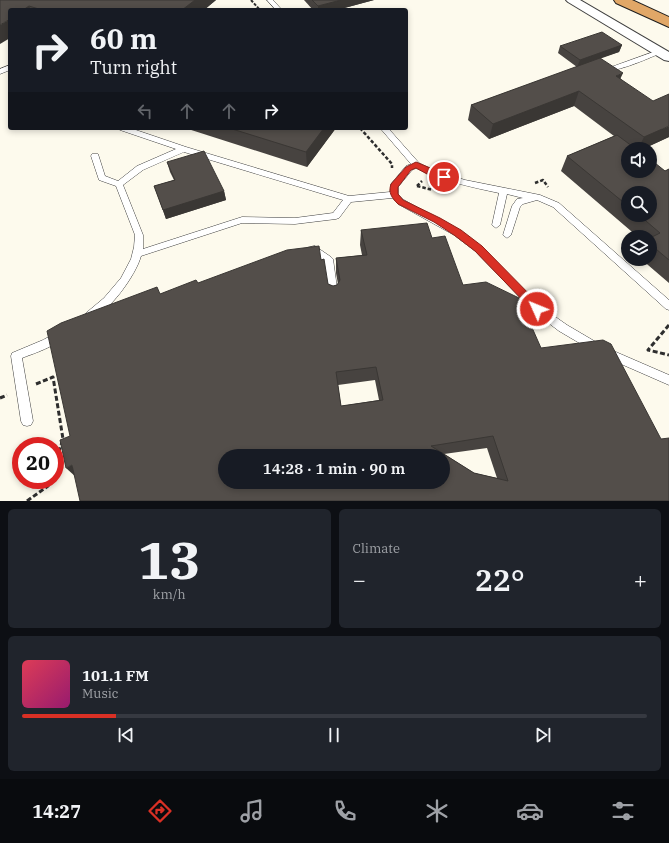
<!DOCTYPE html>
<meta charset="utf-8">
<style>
:root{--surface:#171b24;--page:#20242c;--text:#f1f3f6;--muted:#9ea1a6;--line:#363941;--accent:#d93025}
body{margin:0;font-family:"IBM Plex Serif",serif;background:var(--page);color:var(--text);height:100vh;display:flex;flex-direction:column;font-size:15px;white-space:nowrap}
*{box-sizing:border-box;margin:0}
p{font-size:13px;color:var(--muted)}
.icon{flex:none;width:22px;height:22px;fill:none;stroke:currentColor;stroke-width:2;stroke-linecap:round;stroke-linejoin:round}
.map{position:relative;height:501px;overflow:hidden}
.side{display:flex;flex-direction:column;gap:8px;padding:8px;background:#0d0f14;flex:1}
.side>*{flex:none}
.top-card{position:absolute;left:8px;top:8px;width:400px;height:122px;border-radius:4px;box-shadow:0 2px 6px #0003;background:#171b24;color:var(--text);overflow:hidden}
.tools{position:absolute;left:621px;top:142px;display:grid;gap:8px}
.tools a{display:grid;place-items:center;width:36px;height:36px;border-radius:50%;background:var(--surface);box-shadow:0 2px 6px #0003;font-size:20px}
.speed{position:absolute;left:12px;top:437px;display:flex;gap:8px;font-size:20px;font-weight:700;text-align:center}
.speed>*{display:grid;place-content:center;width:52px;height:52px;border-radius:50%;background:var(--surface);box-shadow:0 2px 6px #0003;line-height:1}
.speed .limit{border:6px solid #d22;background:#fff;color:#111}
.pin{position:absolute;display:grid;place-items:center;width:34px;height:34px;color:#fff;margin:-17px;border:2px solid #fff;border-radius:50%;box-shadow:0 1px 4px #0007}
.me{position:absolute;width:44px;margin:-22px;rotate:314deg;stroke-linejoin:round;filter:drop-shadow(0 0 3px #0008)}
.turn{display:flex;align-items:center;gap:14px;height:84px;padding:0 16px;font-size:18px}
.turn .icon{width:52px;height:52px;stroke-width:2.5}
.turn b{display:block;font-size:28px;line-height:34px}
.lanes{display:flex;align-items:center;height:38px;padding:0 16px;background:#0003;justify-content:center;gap:20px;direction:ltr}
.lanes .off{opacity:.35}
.big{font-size:30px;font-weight:600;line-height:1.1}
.side .card{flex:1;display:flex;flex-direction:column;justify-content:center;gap:6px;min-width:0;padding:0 14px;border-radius:6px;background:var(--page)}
.side .dial{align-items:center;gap:0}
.dial b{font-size:52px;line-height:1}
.song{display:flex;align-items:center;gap:12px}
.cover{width:48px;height:48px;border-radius:6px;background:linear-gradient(135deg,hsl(350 70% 55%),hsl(320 70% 35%))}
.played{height:4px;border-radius:2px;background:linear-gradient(90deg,var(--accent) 15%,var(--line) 15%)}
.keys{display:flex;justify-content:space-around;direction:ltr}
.heat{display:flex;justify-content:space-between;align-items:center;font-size:22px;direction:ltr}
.side .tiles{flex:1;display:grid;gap:8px;grid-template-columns:1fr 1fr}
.card:last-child{grid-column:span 2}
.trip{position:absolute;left:218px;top:449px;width:232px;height:40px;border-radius:20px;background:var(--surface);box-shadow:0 2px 6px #0003;font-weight:600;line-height:40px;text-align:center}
.dock{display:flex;height:64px;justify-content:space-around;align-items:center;background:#090b0e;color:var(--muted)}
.dock .icon{width:28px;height:28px}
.dock .selected{color:var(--accent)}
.dock b{font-size:18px;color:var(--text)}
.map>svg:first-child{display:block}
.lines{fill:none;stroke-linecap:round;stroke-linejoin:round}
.lane-casing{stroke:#3f3f3f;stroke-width:1}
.street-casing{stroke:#3f3f3f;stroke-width:2}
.highway-casing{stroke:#1d1d1d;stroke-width:2}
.path-far2{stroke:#2e2e2e;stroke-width:2;stroke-dasharray:3 1.5;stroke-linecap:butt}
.path-far1{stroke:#2e2e2e;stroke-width:2.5;stroke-dasharray:3.5 2;stroke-linecap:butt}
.path{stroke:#2e2e2e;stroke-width:3;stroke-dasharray:5 2.5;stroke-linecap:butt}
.lane{fill:#fff;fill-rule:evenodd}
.street{fill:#fff;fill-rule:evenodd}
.highway{fill:#e1a767;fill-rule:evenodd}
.wall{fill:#474340;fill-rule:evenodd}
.shaded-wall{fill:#3a3734}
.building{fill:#534e4a;stroke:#3a3734;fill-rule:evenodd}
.route{fill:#d93025;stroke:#8d1f18}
</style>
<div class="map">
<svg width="669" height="501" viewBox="0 0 669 501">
<rect width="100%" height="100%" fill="#fdfaed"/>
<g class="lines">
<g class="lane-casing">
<g id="lane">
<polygon points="267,0 273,0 282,10 276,10"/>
<path d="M659,50l2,1v2c-12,5 -51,23 -60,16l3,-2h7z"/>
<polygon points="10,65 10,70 0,74 0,69"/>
<path d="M119,128h11l56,19 163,49 41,-4 1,-8 15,-18 5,-2 -31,-36h8l31,35 14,7 32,10 75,15 19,8 110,97v10l-3,-1 -113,-102 -16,-7 -14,4 -3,3 -9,28 -4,3 -4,-3 9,-29 5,-7 6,-1 -16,-4 -7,31 -4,3 -4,-3 7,-32c-28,-6 -57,-12 -83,-25l-4,2 -14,17v7l6,6 56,31 21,16 59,59 27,19 34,20 1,3 -1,3 -4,1 -4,-1 -34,-20 -25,-19 -59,-61 -21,-16 -56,-31 -6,-6 -41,4 -12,16 -3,1 -41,5 -53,-1 -101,33c-5,19 -33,58 -52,64l-3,-1 -2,-3 2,-3 18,-15 17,-20 10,-19 3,-12 1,-12 -19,-49 -17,-6 -8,-24 1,-2h6l7,22 13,5 19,-15 39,-17 -56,-19zM184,152l159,48 -10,13 -38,5 -53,-1 -99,32v-14l-20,-50 20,-15z"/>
<polygon points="315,246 331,257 333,259 338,295 336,298 333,299 330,298 328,295 324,261 314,253 307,252 306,250 307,248"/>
<path d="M58,332l4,1 1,3c-5,10 -31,18 -41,22l11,63 -2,4 -4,1 -4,-1 -2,-4 -10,-65 1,-3 31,-13z"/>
<polygon points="609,349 669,375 669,385 605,357 604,354 605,351"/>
</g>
</g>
<g class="street-casing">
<polygon id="street" points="566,0 580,0 669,52 669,61 664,60 568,2"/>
</g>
<g class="highway-casing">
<polygon id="highway" points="614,0 632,0 669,17 669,27 616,3"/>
</g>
<polyline class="path-far2" points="251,0 260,10"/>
<g class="path-far1">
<polyline points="360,128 392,164 392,168"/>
<polyline points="535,183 543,180 548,187"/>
<polyline points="417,186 422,181"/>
<polyline points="417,186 433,190"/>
</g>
<g class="path">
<polyline points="669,325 648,350 669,355"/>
<polyline points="36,384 53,377 63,439 55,464"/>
<polyline points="0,398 7,395"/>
<polyline points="27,501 48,486 50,480"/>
</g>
<use href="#lane" class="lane"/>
<use href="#street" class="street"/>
<use href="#highway" class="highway"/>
</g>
<g class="wall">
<polygon points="0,0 216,0 204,10 10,10"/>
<polygon points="304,0 374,0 337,10 313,10"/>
<path d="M622,45l-3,7 -19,6 21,21 48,58 -26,12h-15l37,22 4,-2v114l-28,-24h9v-22h-12l-77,-66 6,-15 47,-20 -40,-30 -85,33 -21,-19 3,-15 106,-38 -19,-14 2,-7zM628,193l22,22h-22z"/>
<polygon points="185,128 336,128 307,167"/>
<polygon points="167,162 224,191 226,200 166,219 154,186 174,180 170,172"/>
<path d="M361,230l71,8 31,47 78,63 128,153 -599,-65 90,-142 38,-11 123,-23 7,24 5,2 4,-1 1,-1 -2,-11v-15l26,-3 -2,-10zM375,380l4,20 -38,6 -3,-21zM487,448l10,30 -23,-5 -30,-19z"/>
</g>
<g class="shaded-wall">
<polygon points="195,0 216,0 204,10 182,10"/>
<polygon points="341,0 374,0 337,10 318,10 318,6"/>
<polygon points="29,6 31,10 23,10"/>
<polygon points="10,19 10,38 0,44 0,25"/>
<polygon points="622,45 619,52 577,67 580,60"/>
<polygon points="623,73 616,88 616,76"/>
<polygon points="579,91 574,106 489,139 493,124"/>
<polygon points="669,126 669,137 643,149 638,149 644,137"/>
<polygon points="324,128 336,128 307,167 306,152"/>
<polygon points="224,191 226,200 166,219 163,210"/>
<polygon points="72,465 77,478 66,468"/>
</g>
<g class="building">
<polygon points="0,0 195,0 182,10 42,10 29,6 23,10 10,10 10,19 0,25"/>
<polygon points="312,0 341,0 318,6"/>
<polygon points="602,32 622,45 580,60 560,46"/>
<polygon points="600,58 623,73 616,76 653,101 669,94 669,126 644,137 579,91 493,124 471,105"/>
<polygon points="229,128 324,128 306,152"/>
<polygon points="617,135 636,149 628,149 628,171 650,171 650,159 665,171 669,169 669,260 650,244 650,238 660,233 639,215 650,215 650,193 628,193 628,206 567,156"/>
<polygon points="204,151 224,191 163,210 154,186 175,180 167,162"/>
<path d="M427,223l5,15 13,-2 18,49 23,-3 33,16 22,50 62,-8 8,4 50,95 8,-1v63h-589l-8,-36 -6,3 -6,-28 10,-4 -23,-105 14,-8 96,-36 3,7 36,-14 2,3 89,-33 32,-4 2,14 3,-1 4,25 5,2 4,-1 3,-5 -4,-22 31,-3 -6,-25zM376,367l7,33 -42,6 -5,-34zM493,436l15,45 -34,-8 -43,-27zM225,456h218v26h-218z"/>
</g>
<path class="route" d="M416,162l31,13 1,2 -4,3 -17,-6 -11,-6 -5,2 -13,17v7l5,6 37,18 21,12 21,16 59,60 1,3 -1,3 -4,1 -3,-1 -59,-61 -21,-16 -20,-13 -36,-18c-6,-6 -10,-11 -7,-20l15,-17z"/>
</svg>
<div class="tools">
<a><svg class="icon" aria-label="sound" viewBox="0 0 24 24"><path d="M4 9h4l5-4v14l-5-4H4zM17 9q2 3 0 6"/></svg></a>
<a><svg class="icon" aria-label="search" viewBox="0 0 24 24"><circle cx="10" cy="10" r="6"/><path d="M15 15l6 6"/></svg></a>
<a><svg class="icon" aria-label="layers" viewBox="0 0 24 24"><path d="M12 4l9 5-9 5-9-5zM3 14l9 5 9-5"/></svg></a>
</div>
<div class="speed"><div class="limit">20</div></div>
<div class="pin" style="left:444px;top:177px;background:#d93025"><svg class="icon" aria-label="arrive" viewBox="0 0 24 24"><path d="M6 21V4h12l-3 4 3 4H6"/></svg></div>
<svg class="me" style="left:537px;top:309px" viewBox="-20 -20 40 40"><circle r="17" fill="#d93025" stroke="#fff" stroke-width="3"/><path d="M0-11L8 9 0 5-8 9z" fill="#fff"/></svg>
<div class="trip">14:28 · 1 min · 90 m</div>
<div class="top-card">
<div class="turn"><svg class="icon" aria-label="right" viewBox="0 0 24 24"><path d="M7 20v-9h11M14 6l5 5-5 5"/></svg><div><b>60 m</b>Turn right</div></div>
<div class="lanes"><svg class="icon off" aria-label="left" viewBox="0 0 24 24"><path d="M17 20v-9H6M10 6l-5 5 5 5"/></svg><svg class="icon off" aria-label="ahead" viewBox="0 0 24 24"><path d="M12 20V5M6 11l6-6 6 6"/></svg><svg class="icon off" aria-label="ahead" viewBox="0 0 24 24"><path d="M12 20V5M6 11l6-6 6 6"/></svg><svg class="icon" aria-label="right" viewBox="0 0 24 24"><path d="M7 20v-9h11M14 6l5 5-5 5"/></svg></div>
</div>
</div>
<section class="side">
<div class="tiles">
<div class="card dial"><b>13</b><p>km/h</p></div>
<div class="card"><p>Climate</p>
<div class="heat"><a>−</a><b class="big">22°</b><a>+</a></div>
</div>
<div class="card">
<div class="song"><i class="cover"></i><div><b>101.1 FM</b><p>Music</p></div></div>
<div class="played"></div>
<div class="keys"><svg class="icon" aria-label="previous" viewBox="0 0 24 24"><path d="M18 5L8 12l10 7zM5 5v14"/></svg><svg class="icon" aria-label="pause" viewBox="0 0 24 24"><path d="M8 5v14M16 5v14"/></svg><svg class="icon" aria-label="next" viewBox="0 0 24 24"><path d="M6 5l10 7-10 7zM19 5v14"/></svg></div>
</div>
</div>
</section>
<nav class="dock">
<b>14:27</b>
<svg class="icon selected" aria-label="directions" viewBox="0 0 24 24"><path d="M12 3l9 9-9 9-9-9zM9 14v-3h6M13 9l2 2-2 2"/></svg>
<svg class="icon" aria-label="music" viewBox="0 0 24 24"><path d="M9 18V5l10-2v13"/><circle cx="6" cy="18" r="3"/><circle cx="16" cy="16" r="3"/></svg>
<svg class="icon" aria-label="phone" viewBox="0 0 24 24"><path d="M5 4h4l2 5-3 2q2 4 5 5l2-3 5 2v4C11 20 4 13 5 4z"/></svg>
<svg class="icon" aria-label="climate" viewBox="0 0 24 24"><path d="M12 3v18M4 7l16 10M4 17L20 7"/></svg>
<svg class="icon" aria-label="car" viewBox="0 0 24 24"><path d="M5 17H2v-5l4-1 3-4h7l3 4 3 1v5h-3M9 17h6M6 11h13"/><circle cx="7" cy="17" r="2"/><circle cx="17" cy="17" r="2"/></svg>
<svg class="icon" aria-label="filters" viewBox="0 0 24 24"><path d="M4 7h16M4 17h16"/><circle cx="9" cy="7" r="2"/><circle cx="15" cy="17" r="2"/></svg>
</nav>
